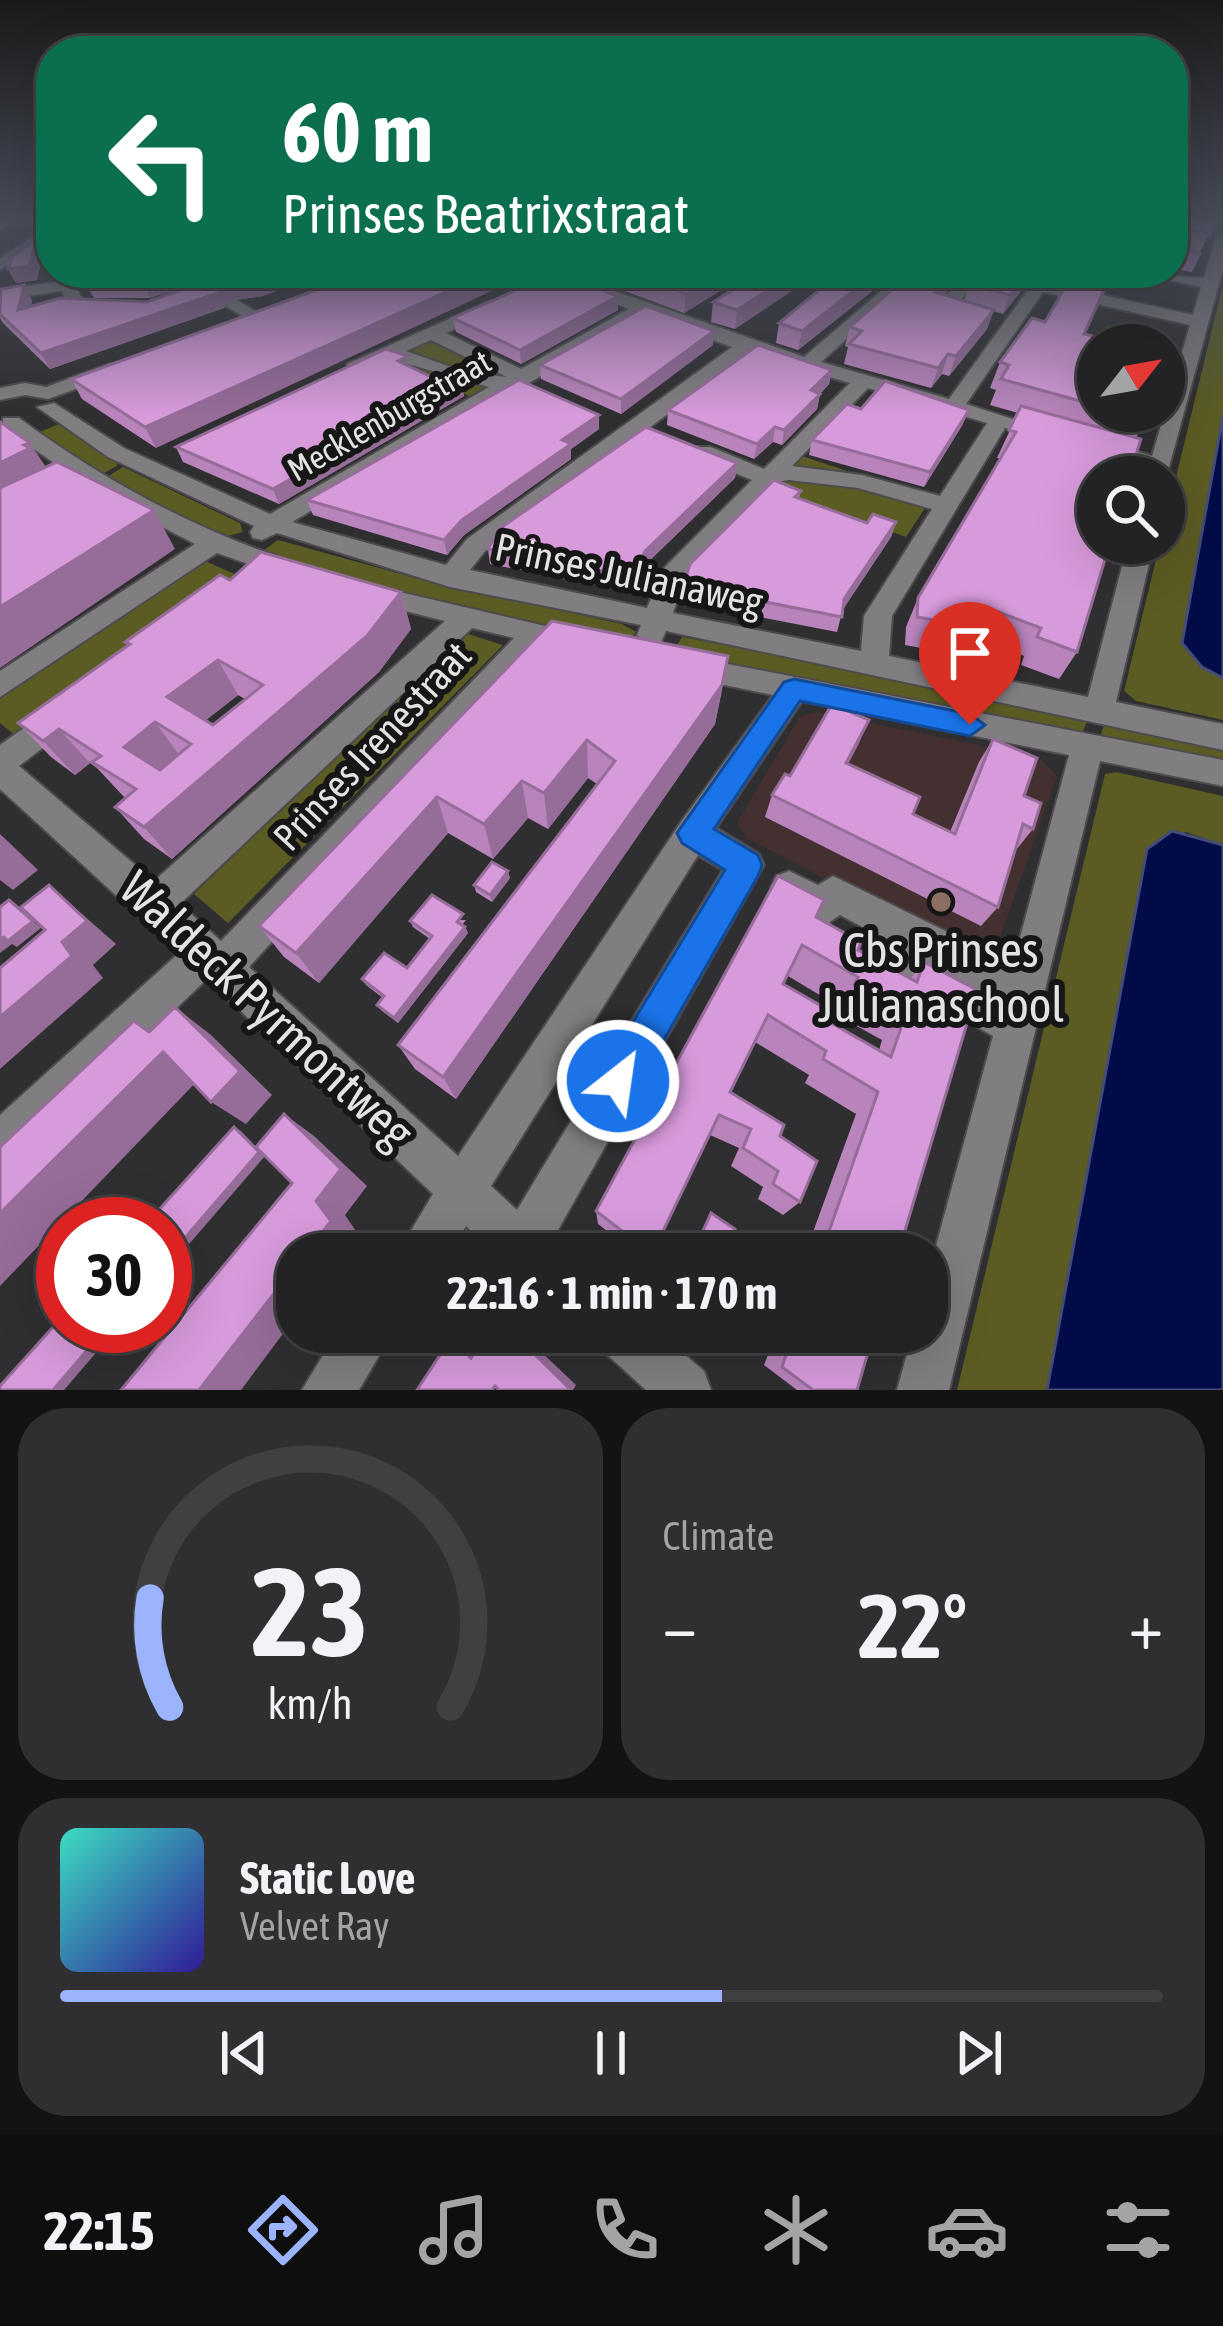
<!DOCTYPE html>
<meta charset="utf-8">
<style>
:root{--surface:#232224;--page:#2f2f31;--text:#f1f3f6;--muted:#a3a4a6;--line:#403f41;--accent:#9cb4fd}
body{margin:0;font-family:"Asap Condensed",sans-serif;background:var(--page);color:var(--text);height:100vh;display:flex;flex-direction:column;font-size:45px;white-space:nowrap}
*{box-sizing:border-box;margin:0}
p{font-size:39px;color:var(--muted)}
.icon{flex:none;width:66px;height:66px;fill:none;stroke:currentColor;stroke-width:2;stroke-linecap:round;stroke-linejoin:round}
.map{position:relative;height:1390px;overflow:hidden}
.sheet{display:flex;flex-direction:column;gap:18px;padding:18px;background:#131314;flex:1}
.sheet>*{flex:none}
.hud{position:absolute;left:36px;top:36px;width:1152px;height:252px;border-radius:48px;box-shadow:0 12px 48px #0002,0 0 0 3px var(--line);background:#0b6e4f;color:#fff;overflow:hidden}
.needle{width:78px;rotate:59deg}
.controls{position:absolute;left:1077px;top:324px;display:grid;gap:24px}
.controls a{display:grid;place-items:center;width:108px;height:108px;border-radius:50%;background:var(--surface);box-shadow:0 12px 48px #0002,0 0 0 3px var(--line);font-size:60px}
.speed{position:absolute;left:36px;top:1197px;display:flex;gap:24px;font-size:60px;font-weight:700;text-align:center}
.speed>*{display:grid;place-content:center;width:156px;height:156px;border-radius:50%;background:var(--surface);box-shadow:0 12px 48px #0002,0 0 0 3px var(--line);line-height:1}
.speed .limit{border:18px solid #d22;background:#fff;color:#111}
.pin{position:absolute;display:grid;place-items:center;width:102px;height:102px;color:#fff;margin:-123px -51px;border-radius:50% 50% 50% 0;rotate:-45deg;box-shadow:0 0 12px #0007}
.pin .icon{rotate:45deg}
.me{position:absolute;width:132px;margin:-66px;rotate:30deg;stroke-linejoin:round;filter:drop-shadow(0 0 9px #0008)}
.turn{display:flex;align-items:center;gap:42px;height:252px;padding:0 48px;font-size:54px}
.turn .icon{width:156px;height:156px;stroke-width:2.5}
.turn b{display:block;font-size:84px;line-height:102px}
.big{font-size:90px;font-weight:700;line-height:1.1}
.sheet .tile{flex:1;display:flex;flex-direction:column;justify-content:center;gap:18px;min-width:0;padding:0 42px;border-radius:48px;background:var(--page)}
.sheet .dial{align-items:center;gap:0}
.dial svg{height:312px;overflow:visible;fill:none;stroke:var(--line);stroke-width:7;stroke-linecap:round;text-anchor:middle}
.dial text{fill:var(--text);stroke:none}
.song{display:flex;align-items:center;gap:36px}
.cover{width:144px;height:144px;border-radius:18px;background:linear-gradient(135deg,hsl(170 70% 55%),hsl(250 70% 35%))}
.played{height:12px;border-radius:6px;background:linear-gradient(90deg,var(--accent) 60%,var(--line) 60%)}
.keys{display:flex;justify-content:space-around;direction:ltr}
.heat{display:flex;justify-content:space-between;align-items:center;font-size:66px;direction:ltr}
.sheet .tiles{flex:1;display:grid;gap:18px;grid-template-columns:1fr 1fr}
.tile:last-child{grid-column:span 2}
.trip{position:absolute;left:276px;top:1233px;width:672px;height:120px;border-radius:48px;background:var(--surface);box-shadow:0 12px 48px #0002,0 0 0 3px var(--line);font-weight:700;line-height:120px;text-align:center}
.menu{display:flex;height:192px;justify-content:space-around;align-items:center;background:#0e0e0e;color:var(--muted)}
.menu .icon{width:84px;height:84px}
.menu .active{color:var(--accent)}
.menu b{font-size:54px;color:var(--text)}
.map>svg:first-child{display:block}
.education{fill:#443030}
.green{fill:#5b5c23}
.water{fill:#000b48;stroke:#444c77;stroke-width:3}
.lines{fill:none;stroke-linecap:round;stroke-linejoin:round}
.minor-casing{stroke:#4d4b4d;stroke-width:4}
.minor{fill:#807e80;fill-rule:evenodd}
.wall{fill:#b984bc;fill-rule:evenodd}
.shaded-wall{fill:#966c99}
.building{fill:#d79adb;stroke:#966c99;stroke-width:3;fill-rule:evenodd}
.route{fill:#1a73e8;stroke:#114b97;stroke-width:3}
.education-dot{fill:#8d6e63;stroke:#171617;stroke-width:4.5}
.labels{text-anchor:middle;stroke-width:12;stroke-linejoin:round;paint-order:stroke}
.far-street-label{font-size:33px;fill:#e4e3e4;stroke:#171617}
.street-label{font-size:39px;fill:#e4e3e4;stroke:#171617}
.near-poi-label{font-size:48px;fill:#e4e3e4;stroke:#171617}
.near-street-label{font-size:48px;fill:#e4e3e4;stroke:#171617}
</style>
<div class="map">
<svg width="1223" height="1390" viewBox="0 0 1223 1390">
<rect width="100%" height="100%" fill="#2f2e30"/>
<polygon class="education" points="817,712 1038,757 1057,776 990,966 747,838 737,823 800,716"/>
<g class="green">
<polygon points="1223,284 1223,415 1182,643 1202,667 1223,678 1223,720 1136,701 1124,691"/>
<polygon points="432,336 511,374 469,396 390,356"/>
<polygon points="61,423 118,462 117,466 102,474 33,435"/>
<polygon points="793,453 931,499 906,537 762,486"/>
<polygon points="123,467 240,523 243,532 220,538 102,480"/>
<polygon points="278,540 437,584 622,624 636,632 628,643 423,603 265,555 264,550"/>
<polygon points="203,560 239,576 16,736 0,723 0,697"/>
<polygon points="465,633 503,645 228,923 194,894"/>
<polygon points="682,637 1090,714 1080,739 684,659 674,650"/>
<polygon points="1107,717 1223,742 1223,767 1098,743"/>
<polygon points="1116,772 1223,796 1223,845 1186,832 1147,849 1047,1390 957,1390 1105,774"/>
</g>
<g class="water">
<polygon points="1223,415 1223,678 1202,667 1182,643"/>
<polygon points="1172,831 1223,845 1223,1390 1047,1390 1147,849"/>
</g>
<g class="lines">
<g class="minor-casing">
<g id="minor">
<polygon points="51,225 51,236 0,270 0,258"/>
<path d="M1223,235v34l-58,213 -1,-5h-18l2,-8 -62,-22 11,-7 55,16 38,-131 -147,-33 -77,112 96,31 -11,6 -46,-13 -113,188 -3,40 199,41 40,-154h26l-38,159 107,22v26l-557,-119 -5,11 -10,3 -14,-10 4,-10 -191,-38 -173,-54 -15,7 -9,-2 -3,-6 4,-6 -146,-69 -71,-50 17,-4 70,45 146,66 219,-127 -99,-28 -29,13h-14v-8l143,-63 6,1v8l-50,23 75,36 108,-60 -89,-36h23l241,84 98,-84h18l-99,89 128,37 91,-126h16l-7,10 144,32 8,-28 -64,-14 67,5 11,-38zM645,315l87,32 -265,192 -21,26 -154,-43zM431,340l76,37 -42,-5 -59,-21zM749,353l101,30 -86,86 -53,-22h-16v10l57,23 -88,88 -17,40 -177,-38 15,-19zM868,388l119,35 -47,73 -78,-21 -70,-9zM789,480l69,8 74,21 -68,107 -3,35 -188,-38 12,-36 92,-95z"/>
<polygon points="172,273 192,273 265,317 250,321"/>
<polygon points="970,273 987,273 954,307 968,310 968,318 936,313 936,305"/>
<polygon points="68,280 76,285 83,302 114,307 105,312 70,311 62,291 0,300 0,290"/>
<polygon points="110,364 120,370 117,374 48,399 25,395 0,400 0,388 25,383 46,387"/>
<path d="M3,418h16c87,64 178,113 281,146l4,6 -13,9 -74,-26 -217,144v-26l195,-127 -94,-49 -98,-67z"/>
<path d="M366,584l209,49 14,10 -14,10 -34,-8 -292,322 209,189 223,-334 92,-127 -96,-20 -5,-8 5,-8 10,-3 536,104v26l-123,-25 -151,629h-52l16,-58h14v-53l66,-243 -104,-60 -5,-13 4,-11 -15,-6 -5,-16 -28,-15 -16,11c-20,-7 -44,-19 -53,-38l5,-12 13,-5 29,14 15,-9 180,88 56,-209 -267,-54 -86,127 43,26 5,11 -214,379 4,10h-59l-29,-28 -17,28h-52l36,-60 -226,-215 -191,182 -16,6v-52l179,-162 -179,-164v-44l52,-37h22l4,8 -4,8 -55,42 135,115 291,-260 -88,-22 -4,-6zM472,628l42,10 -293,303 -41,-37zM698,855l25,15 -206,340 -26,-24z"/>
<polygon points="337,1332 393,1332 359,1390 302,1390"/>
<polygon points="595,1332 658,1332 704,1371 711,1390 646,1390 602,1350"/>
</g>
</g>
<use href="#minor" class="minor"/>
</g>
<g class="wall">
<polygon points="1173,220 1216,220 1200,252 1189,249 1201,254 1192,272 1173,269"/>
<polygon points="51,228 51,262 41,262 37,280 16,283 8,269"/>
<polygon points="78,273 109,273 111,276 156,276 165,273 326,273 263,296 227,301 224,308 50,369 3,323 0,318 0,292 32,300 31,306 147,302 206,280 150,298 94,298"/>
<polygon points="363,273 156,448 82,399 71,379"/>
<polygon points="576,273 749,273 684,313"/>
<polygon points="759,273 735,329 711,322 713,302"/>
<polygon points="832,273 895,273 798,350 776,343 779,323 835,277"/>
<polygon points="911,273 964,273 944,295 964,301 969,285 981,273 1035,273 1003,314 993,311 987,329 949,376 942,374 931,388 844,364 848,347 845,346 850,327"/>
<polygon points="618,296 618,310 521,364 456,332 453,318"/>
<polygon points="1084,334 1081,388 1098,392 1098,411 1150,411 1136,438 1077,652 1059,679 1021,665 1024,656 984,640 974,658 905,645 906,627 918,598 1000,458 997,458 1018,413 990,405 996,390 990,388 1000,362"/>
<polygon points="713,345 621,414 541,379 540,365"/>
<polygon points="410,367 442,382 462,382 464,396 279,504 183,462 176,447"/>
<polygon points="832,370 829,384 820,394 817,409 782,445 773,442 754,459 667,425 668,410"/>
<polygon points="861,409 963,424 924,487 809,455 812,440"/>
<polygon points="599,415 599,429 571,449 571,459 464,535 447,555 313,515 307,500"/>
<polygon points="737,463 735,478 644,566 633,592 490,564 488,549"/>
<polygon points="801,491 799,498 867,523 896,522 891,537 843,609 837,632 682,602 683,586"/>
<path d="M230,580l171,12 10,37 -32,43 -207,187 -28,-20 -29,-32 10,-9 -28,-30 -7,-5 -15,12 -24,-18 -33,-34 110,-77 -3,-4zM238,695l7,4 -32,26 -7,-5z"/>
<polygon points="552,621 728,656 721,695 715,724 456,1099 415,1069 398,1045 597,784 588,778 548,829 528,818 493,859 448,833 319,983 284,957 259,926"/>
<polygon points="993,739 1024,796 1033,829 1016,850 998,907 981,926 765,817 772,795 790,776 859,743 848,764 913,814 950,832 979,762"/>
<polygon points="510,878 492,902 476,892 474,885"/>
<path d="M816,917l42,33 53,28 13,-16 -26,292h-93l51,-140 -51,-31 4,-8 -54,-33 -24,50 49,44 20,66 -17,13 -25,-16 5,-12 -32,-21 8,-18 -29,-13 -58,119h-15l-39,-30 -2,-13zM788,976l50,30 -3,8 47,26 -3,10 -51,-29 -45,-37z"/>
<polygon points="466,920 462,925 465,927 468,933 398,1023 381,1010 377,1005 383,998 366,985 362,979 407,968 430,939 413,927 410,921"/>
<polygon points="777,1332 874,1332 857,1390 797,1390 764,1365"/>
</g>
<g class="shaded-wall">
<polygon points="0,220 16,220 0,231"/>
<polygon points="34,248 41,262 37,280 16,283 8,269"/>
<polygon points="179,273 206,273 209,280 150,298 144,284"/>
<polygon points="282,273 326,273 263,296 227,301 224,308 50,369 41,353 222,287"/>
<polygon points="488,273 530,273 156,448 145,427"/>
<polygon points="721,273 749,273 684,313 686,294"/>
<polygon points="795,273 819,273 735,329 737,310"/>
<polygon points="876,273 895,273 798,350 802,331"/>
<polygon points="953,273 964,273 929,312 935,292"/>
<polygon points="1028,273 1035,273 1003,314 1010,295"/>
<polygon points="24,285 32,300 26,325 18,310"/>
<polygon points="618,296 618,310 521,364 520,350"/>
<polygon points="994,310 987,329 949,376 956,356"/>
<polygon points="714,331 713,345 621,414 621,399"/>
<polygon points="948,354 942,374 931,388 938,368"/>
<polygon points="832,370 829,384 808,405 811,390"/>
<polygon points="462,382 464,396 279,504 273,489"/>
<polygon points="820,394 817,409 782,445 784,430"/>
<polygon points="969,410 963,424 924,487 930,472"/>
<polygon points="599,415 599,429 571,449 571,459 464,535 447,555 444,540 462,520 562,440"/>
<polygon points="775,427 773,442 754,459 757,444"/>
<polygon points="30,443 55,481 0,517 0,463"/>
<polygon points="737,463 735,478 644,566 633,592 634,577 645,551"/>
<polygon points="154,510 175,549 0,668 0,607"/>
<polygon points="896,522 891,537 840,614 844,599"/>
<polygon points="401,592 411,629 379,672 172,859 144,827"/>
<polygon points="728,656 715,724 456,1099 443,1077"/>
<polygon points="218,660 238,695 191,732 167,697"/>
<polygon points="869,720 859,743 837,786 846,763"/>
<polygon points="155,722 180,756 151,781 124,747"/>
<polygon points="59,729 90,763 75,775 43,741"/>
<polygon points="587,740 588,778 548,829 544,793"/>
<polygon points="522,781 528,818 493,859 484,824"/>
<polygon points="437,797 448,833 319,983 296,953"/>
<polygon points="0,834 38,870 13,890 0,880"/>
<polygon points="508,871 510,878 492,902 490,895"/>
<polygon points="49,885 116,944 93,965 103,978 0,1069 0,1017 62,942"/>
<polygon points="9,900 41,928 17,947 12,944 0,953 0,939"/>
<polygon points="465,927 468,933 398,1023 394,1018"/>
<polygon points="175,1007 211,1035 272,1095 246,1124 211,1102"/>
<polygon points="163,1052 201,1077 0,1286 0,1213"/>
<polygon points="284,1114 314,1136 367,1186 345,1215 358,1234 343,1254 305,1254 316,1201"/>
<polygon points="234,1127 241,1131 265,1156 165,1272 165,1261"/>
<polygon points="297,1264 297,1315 241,1390 199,1390"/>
<polygon points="108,1326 119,1326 64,1390 53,1390"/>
<polygon points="512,1332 520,1332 576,1385 573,1390"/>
<polygon points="451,1338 467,1339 485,1358 471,1358"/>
</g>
<g class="building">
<polygon points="1173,220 1216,220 1210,234 1183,229 1178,233 1179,246 1201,254 1173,249"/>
<polygon points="51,228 51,249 34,248 29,266 8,269 13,256"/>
<polygon points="80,273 109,273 111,276 156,276 165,273 179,273 144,284 87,283"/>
<polygon points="212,273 282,273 258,282 222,287 218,293 41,353 0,314 1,289 24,285 18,310 60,298 147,302 217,277"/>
<polygon points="363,273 488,273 145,427 71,379"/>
<polygon points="555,273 618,296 520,350 453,318"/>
<polygon points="627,273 721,273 686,294"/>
<polygon points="759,273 795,273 737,310 713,302"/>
<polygon points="840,273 876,273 802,331 779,323"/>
<polygon points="911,273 953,273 935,292 994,310 956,356 948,354 938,368 849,344 862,331 850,327"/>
<polygon points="981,273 1028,273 1010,295 969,285"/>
<polygon points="1071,277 1107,284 1084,334 1101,338 1081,388 1098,392 1098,406 1001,379 1009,365 1000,362 1032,318 1045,322"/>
<polygon points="646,306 714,331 621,399 540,365"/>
<polygon points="758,345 832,370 811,390 820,394 784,430 775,427 757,444 668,410"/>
<polygon points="1164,348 1173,350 1164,374"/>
<polygon points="386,349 408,356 398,361 442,382 451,377 462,382 273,489 176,447"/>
<polygon points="519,380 599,415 562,440 571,444 462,520 444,540 307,500"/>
<polygon points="885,381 969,410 930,472 812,440 847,404 861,409"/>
<polygon points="1021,406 1141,439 1129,477 1098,477 1098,543 1110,543 1077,652 1037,637 1041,628 988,608 989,630 917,617 918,598 1016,432 1009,430"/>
<polygon points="1117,411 1150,411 1147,419"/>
<polygon points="0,422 30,443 24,445 30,448 0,463"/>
<polygon points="646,427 737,463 645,551 634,577 488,549 499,529"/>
<polygon points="57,462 154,510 0,607 0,488"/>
<polygon points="774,480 801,491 795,497 867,523 873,514 896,522 844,599 842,617 683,586 690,564"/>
<path d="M261,552l140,40 -34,44 -223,191 -29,-20 21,-18 -44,-27 9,-6 -42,-27 -16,12 -25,-18 112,-79 -5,-2 95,-67 10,5zM218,660l45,25 -50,40 -46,-28zM155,722l36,22 -31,26 -36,-23z"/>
<polygon points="552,621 728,656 722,685 443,1077 398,1045 615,761 587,740 544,793 522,781 484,824 437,797 296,953 259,926"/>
<polygon points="832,704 869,720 846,763 920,797 913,814 955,834 993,739 1037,758 1024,796 1041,803 1033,829 1023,824 998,907 772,795 785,774 790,776"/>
<polygon points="492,862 508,871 490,895 474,885"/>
<path d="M778,876l46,24 -8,17 45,25 -3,8 59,32 7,-20 53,28 -79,264h-77l57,-162 -55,-33 3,-8 -58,-36 -38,77 54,33 -4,11 37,25 -17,41 -27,-18 5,-13 -35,-23 8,-19 -32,-14 -67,139 -56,-43zM802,945l56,32 -4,8 52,28 -15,44 -63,-36 4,-9 -49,-28z"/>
<polygon points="49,885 87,921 62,942 72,956 0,1017 0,968 45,930 21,907"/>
<polygon points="432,895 463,914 457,922 465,927 394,1018 377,1005 384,996 362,979 384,953 407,968 432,936 410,921"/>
<polygon points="9,900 33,921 8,941 4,937 0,939 0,907"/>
<polygon points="175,1007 240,1071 211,1102 163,1052 0,1213 0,1147 134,1021 149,1032"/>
<polygon points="284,1114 341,1169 316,1201 331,1221 305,1254 297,1254 297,1264 199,1390 121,1390 292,1183 256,1147"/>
<polygon points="234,1127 259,1152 165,1261 165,1224 146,1224"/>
<polygon points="711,1213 735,1229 730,1241 748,1254 693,1253"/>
<polygon points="116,1215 124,1224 108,1224"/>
<polygon points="63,1316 63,1326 108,1326 53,1390 0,1390 0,1386"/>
<polygon points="487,1332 512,1332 571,1390 499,1390 495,1386 492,1390 417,1390 451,1338 471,1358"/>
<polygon points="794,1332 874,1332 857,1390 813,1390 782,1367"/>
</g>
<linearGradient id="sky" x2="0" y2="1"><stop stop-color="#1a191a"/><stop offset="0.53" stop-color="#474c59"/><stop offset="1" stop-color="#474c59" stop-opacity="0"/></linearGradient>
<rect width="1223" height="414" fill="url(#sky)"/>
<polygon class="route" points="794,679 970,714 985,725 970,736 800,701 714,829 758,855 762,865 758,876 632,1095 618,1101 605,1095 599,1081 605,1068 725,870 682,843 677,833 784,682"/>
<circle class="education-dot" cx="941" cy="902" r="12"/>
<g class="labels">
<g class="far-street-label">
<text transform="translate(389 415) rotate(-30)" y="12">Mecklenburgstraat</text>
</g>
<g class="street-label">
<text transform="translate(629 574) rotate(12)" y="14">Prinses Julianaweg</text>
<text transform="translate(372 746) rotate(-47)" y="14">Prinses Irenestraat</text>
</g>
<g class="near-poi-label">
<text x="941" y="967">Cbs Prinses<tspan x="941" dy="55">Julianaschool</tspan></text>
</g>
<g class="near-street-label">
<text transform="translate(267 1010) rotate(43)" y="17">Waldeck Pyrmontweg</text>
</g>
</g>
</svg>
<div class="controls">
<a><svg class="needle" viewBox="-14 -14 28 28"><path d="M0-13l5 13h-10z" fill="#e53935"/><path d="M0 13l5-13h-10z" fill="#a3a4a6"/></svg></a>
<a><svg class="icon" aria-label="search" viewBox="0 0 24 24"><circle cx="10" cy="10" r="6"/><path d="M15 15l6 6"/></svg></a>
</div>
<div class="speed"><div class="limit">30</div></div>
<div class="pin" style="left:970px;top:725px;background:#d93025"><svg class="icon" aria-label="arrive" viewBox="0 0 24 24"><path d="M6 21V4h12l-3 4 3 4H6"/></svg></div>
<svg class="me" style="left:618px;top:1081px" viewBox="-20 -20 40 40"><circle r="17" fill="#1a73e8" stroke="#fff" stroke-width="3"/><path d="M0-11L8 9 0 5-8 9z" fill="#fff"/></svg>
<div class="trip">22:16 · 1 min · 170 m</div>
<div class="hud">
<div class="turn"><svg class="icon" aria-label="left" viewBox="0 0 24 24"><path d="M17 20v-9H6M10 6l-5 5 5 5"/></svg><div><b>60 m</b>Prinses Beatrixstraat</div></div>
</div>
</div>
<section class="sheet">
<div class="tiles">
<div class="tile dial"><svg viewBox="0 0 100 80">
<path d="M14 69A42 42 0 1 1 86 69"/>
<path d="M14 69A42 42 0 0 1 9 41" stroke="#9cb4fd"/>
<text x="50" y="56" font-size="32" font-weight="700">23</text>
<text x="50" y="72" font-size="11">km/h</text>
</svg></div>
<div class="tile"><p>Climate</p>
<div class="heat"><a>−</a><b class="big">22°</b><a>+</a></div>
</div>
<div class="tile">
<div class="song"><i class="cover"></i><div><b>Static Love</b><p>Velvet Ray</p></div></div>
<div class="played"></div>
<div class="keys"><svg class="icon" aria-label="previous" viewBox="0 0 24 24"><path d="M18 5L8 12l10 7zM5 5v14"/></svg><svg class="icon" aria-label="pause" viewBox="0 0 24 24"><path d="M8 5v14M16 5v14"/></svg><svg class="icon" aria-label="next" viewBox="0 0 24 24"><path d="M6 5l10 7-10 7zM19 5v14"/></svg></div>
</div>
</div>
</section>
<nav class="menu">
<b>22:15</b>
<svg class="icon active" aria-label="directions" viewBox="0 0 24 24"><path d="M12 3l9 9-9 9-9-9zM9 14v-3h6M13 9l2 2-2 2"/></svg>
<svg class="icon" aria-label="music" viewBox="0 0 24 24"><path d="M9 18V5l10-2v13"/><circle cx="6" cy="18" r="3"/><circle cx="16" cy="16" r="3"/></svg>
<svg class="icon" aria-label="phone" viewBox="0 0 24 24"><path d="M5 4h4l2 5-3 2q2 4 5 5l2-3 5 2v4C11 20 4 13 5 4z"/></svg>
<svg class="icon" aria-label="climate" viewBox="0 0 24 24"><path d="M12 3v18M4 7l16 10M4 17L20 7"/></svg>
<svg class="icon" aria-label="car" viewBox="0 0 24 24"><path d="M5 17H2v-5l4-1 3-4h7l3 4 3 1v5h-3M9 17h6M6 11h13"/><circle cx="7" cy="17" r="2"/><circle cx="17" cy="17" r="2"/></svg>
<svg class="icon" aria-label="filters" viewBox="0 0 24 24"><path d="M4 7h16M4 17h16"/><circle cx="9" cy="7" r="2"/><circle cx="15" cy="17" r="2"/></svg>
</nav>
